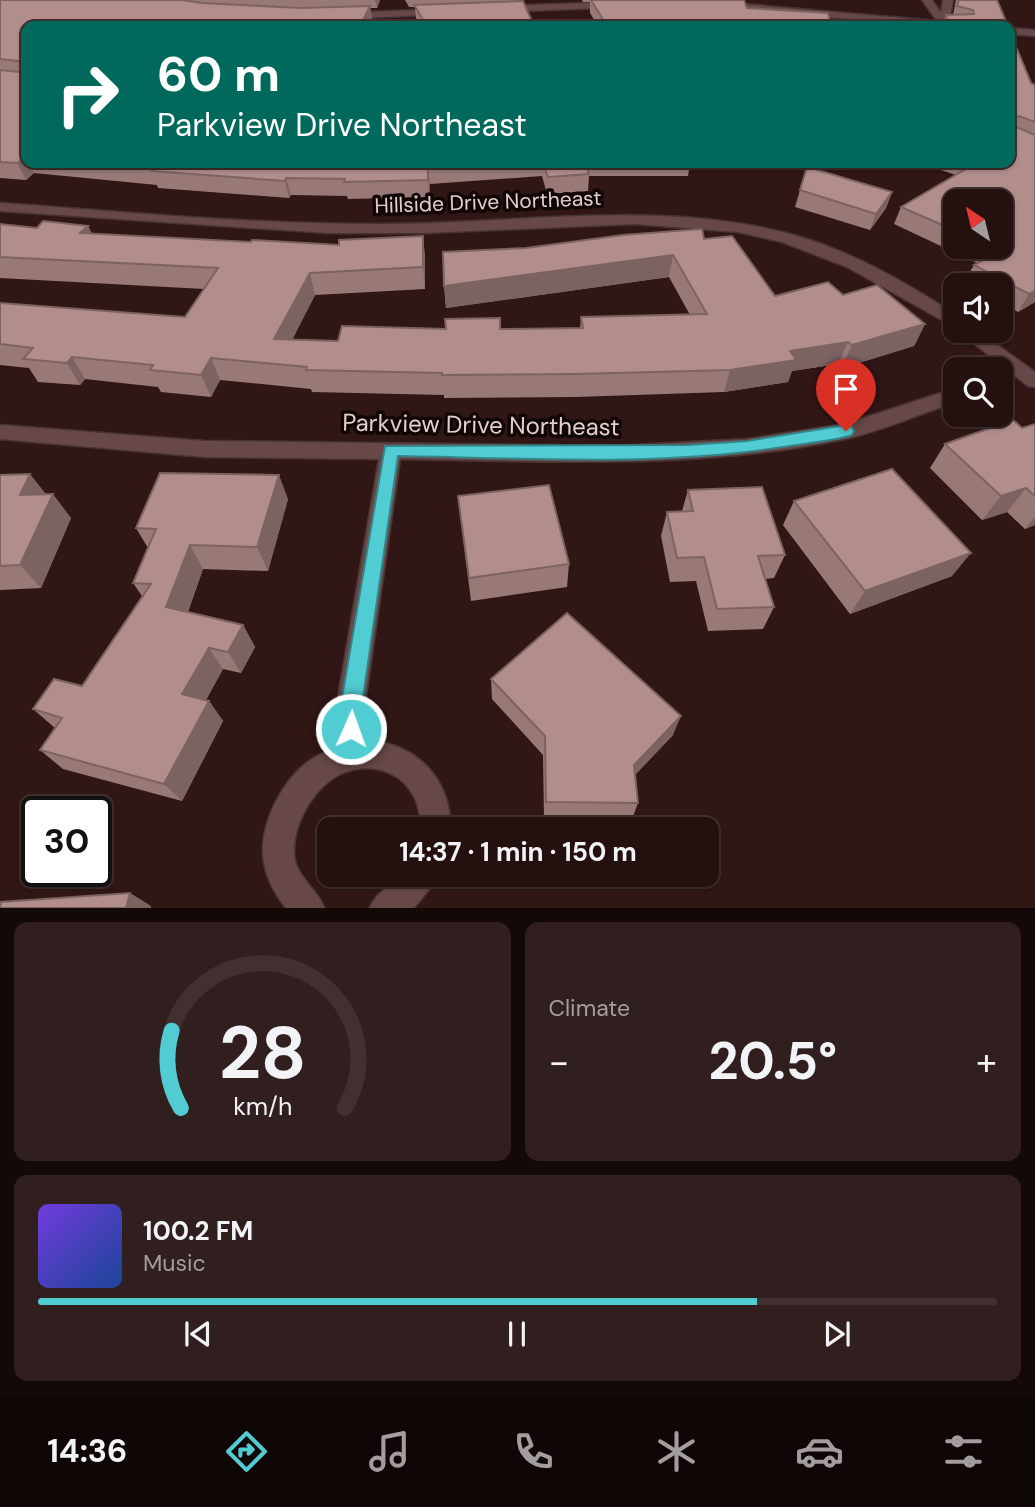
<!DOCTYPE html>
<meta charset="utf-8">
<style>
:root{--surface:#251010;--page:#311e1e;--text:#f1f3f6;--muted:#a39d9f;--line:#423030;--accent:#51ccd2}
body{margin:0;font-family:"DM Sans",sans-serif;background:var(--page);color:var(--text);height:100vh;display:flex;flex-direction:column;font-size:26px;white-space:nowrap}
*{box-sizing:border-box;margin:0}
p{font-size:23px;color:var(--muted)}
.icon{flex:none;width:38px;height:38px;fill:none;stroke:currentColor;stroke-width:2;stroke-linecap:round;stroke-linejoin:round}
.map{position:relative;height:908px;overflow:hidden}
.panel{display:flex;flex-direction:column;gap:14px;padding:14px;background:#140909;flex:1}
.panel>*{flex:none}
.top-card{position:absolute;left:21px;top:21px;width:994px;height:147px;border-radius:14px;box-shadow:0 2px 5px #0004,0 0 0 2px var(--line);background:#00695c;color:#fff;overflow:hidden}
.needle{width:46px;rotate:325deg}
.buttons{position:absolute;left:943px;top:189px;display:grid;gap:14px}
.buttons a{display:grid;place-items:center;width:70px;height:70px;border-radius:14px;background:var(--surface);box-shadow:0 2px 5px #0004,0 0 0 2px var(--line);font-size:35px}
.speed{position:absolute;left:21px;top:796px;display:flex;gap:14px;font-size:35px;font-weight:700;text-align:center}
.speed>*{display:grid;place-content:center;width:91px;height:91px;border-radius:50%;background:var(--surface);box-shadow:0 2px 5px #0004,0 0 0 2px var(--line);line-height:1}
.speed .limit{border:4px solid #111;border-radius:10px;background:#fff;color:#111}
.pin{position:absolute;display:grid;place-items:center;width:60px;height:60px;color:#fff;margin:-72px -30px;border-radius:50% 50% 50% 0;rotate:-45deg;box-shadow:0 0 7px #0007}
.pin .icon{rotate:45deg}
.me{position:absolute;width:77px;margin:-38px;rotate:2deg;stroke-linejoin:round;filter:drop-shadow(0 0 5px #0008)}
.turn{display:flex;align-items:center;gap:24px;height:147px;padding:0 21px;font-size:32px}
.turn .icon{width:91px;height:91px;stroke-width:2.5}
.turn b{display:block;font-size:49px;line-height:60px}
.big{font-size:52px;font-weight:700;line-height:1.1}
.panel .widget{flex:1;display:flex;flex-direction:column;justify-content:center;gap:10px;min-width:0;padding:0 24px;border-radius:14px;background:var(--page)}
.panel .dial{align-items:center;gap:0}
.dial svg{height:182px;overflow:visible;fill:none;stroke:var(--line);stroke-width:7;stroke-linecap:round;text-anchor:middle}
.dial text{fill:var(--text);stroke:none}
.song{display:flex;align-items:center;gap:21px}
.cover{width:84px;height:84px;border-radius:10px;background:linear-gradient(135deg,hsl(260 70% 55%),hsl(220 70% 35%))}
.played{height:7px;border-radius:4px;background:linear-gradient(90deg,var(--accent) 75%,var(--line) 75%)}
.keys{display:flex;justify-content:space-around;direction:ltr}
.heat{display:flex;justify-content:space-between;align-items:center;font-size:38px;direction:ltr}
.panel .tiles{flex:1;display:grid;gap:14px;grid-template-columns:1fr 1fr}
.widget:last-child{grid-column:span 2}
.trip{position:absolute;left:317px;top:817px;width:402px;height:70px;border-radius:14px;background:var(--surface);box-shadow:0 2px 5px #0004,0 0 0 2px var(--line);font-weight:700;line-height:70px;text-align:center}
.tab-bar{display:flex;height:112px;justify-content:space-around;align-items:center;background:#0f0606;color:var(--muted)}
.tab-bar .icon{width:49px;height:49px}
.tab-bar .selected{color:var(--accent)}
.tab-bar b{font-size:32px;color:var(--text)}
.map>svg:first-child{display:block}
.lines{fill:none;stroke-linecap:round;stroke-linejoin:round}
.minor-casing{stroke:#483333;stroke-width:3}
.minor{fill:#674747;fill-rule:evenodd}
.wall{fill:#987978;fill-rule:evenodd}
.shaded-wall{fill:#7c6362}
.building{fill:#b18d8c;stroke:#7c6362;stroke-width:2}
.route{fill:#51ccd2;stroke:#358588;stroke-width:2}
.labels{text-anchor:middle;stroke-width:7;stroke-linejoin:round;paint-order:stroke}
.far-street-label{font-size:21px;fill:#e2cecd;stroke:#110606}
.street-label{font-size:24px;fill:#e2cecd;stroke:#110606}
</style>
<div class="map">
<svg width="1035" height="909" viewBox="0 0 1035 909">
<rect width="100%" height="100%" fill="#311616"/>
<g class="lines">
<g class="minor-casing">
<g id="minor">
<polygon points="922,0 932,0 941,13 943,0 953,0 949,22 967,26 930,26 720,8 715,5 720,2 937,21"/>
<polygon points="618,2 621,3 621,7 500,12 495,9 500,6"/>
<polygon points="443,9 448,12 446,14 343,19 338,16 343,13"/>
<polygon points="1010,28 1035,30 1035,36 1010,34"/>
<path d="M0,203c125,9 249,21 374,21 139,1 280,-26 416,10 59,16 114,47 166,81v13l-109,-61 -65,-25 -44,-10 -103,-8 -210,9h-97l-328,-22z"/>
<polygon points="958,331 978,331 1035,372 1035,387 1028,386"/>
<path d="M956,388v14c-37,12 -74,29 -111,37 -146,31 -297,22 -445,20l-35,244v38c49,-1 88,39 85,89h-30c3,-41 -28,-69 -68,-60 -34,8 -59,51 -58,83 1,24 23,35 31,56h-38c-13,-15 -23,-35 -24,-55 -2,-33 21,-77 49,-95 7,-5 17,-8 25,-12v-44l42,-244 -174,-2 -205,-18v-14l205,16 412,5 130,-7 98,-15z"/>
<path d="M400,875h37l-5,11 -19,23h-44c6,-15 20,-22 31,-34z"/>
</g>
</g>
<use href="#minor" class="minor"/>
</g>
<g class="wall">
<polygon points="0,0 380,0 377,8 370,8 372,20 369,26 26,26 26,163 690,163 688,176 589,176 588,191 547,194 542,176 430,184 429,197 348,199 347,196 291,195 289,198 158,188 157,185 34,173 26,180 0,178"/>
<polygon points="405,0 518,0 534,26 420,26 416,18 415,7 409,7"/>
<polygon points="582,0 744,0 747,8 831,26 598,26 590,13 590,2 583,2"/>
<polygon points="956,0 997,0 1008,26 942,26 946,15 953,15"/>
<path d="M1010,32l21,51 4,2v217l-17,10 -17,-10v-17h-31l-6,-3 10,-17 3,-2 -83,-39 7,-17 55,-32 -36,-12h90zM956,201l45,46h-45z"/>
<polygon points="807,167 892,192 886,208 870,230 795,207"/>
<polygon points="0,224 37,228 88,226 92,234 251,242 339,245 423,236 425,258 425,289 315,295 292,340 338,341 446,329 580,328 581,317 690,315 669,277 446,308 444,286 704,239 775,296 843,295 925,324 914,346 842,368 838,364 792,371 788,382 724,392 576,397 444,398 444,395 312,392 311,389 220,380 211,397 161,392 158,387 85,379 80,385 38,382 29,368 0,365 0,303 185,317 204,289 0,278"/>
<polygon points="1035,424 1035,525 1025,529 1007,512 982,520 930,468 945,444 1022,428"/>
<polygon points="0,475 45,494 71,518 41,588 0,590"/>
<polygon points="688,490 785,555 774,578 765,579 774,607 763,629 708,631 696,581 670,582 661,536 667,512 682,511"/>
<polygon points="458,496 569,564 567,587 471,601"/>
<polygon points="288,499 268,571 203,569 188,612 243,625 255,647 241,673 223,669 206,700 209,701 223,721 182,801 63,769 40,750 55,728 33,709 82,686 142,596 133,583 148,548 136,528"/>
<polygon points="794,501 952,576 850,614 783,525"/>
<polygon points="491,679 673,735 635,775 638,803 632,819 544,818 543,755 492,699"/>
</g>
<g class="shaded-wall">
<polygon points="375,0 380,0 377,8"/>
<polygon points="370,6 372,20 369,26 360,26"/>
<polygon points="26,156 26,163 29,163 34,173 26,180 17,163"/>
<polygon points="428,167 430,184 429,197 428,180"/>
<polygon points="286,178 291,195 289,198 285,181"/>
<polygon points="892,192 886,208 870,230 876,214"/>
<polygon points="88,226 98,247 80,233"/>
<polygon points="423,236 425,258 425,289 423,267"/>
<polygon points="673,255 669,277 446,308 444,286"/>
<polygon points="310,273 315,295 281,361 274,339"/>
<polygon points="1035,291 1035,302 1018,312 1029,294"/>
<polygon points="925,324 914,346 842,368 852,345"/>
<polygon points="848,342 838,364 792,371 788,382 724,392 730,370 790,351"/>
<polygon points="72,357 85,379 80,385 67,363"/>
<polygon points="211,358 220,380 211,397 201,375"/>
<polygon points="30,474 49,498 20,495"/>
<polygon points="279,475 288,499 268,571 257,547"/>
<polygon points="1026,488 1007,512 982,520 1001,496"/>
<polygon points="53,494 71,518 41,588 20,565"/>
<polygon points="1035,517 1035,525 1025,529"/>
<polygon points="190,545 203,569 181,629 166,607"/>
<polygon points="971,553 952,576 850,614 865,591"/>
<polygon points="243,625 255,647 241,673 228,652"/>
<polygon points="209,648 223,669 198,714 182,694"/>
<polygon points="209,701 223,721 182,801 164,784"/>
<polygon points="681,716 673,735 628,782 634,765"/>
<polygon points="130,893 151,906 151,908 126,908"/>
</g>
<g class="building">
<polygon points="0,0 182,0 202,3 301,8 370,6 360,26 26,26 26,156 17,163 0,162 0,70 19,72 22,63 19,61 0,59"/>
<polygon points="591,0 744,0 747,8 828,13 831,26 607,26"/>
<polygon points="959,0 997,0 1008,26 950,26 946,15 974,14 973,10 957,6"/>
<polygon points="523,1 534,26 427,26 414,5"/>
<polygon points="1010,32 1031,83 1035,85 1035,122 1019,116 1015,118 1016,127 1035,135 1035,291 1029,294 974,265 1000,251 989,247 1001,247 1001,201 956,201 956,231 901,207 976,163 975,163 1010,163"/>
<polygon points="93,163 498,163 428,167 428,180 344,182 345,179 286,178 285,181 152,171 155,169"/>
<polygon points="543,163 585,163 589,174 548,177"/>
<polygon points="807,167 892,192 876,214 800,190"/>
<polygon points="43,221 88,226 80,233 251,242 252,240 339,245 339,240 423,236 423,267 310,273 274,339 338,341 342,326 446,329 445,319 500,318 500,329 583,328 581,317 707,314 673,255 444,286 443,252 526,248 623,235 702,229 704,239 732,236 775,296 828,282 843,295 877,285 925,324 852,345 848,342 790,351 796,360 730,370 577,374 442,375 442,373 306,370 307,367 211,358 201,375 150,370 153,365 72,357 67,363 23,359 33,348 0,344 0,303 185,317 218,268 0,257 0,224 37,228"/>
<polygon points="1013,420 1022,428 1035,424 1035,496 1026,488 1001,496 945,444"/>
<polygon points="892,469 971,553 865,591 794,501"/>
<polygon points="160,473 279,475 257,547 190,545 166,607 243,625 228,652 209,648 182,694 209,701 164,784 40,750 62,718 33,709 54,679 82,686 151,584 133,583 156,529 136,528"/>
<polygon points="30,474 20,495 53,494 20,565 0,566 0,475"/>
<polygon points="549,485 569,564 469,578 458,496"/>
<polygon points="762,487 785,555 758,556 774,607 717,609 704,557 677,558 667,512 693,511 688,490"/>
<polygon points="567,613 681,716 634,765 638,803 546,802 545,736 491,679"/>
<polygon points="130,893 126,908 0,908 1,902"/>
</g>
<path class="route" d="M846,425l6,2 2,4 -2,4c-22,7 -46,8 -69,12 -127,20 -257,11 -385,9l-36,248v25l-3,7 -8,3 -7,-3 -3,-7v-25l44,-258 303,-1 59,-4z"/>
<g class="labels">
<g class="far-street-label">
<text transform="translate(488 202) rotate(-2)" y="7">Hillside Drive Northeast</text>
</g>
<g class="street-label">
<text transform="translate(481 425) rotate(1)" y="8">Parkview Drive Northeast</text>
</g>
</g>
</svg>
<div class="buttons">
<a><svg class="needle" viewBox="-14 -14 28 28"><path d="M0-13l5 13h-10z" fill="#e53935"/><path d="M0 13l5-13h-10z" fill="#a39d9f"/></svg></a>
<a><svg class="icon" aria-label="sound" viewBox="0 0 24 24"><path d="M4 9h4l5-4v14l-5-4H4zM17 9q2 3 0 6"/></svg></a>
<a><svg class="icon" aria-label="search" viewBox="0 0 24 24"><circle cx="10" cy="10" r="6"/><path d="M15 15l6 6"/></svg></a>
</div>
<div class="speed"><div class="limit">30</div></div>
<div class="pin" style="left:846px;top:431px;background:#d93025"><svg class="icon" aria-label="arrive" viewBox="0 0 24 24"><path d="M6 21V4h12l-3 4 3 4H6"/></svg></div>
<svg class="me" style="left:351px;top:729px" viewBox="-20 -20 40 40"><circle r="17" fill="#51ccd2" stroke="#fff" stroke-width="3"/><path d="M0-11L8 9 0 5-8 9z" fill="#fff"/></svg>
<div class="trip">14:37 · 1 min · 150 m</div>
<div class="top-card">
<div class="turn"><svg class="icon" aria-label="right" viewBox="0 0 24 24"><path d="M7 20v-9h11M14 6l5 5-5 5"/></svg><div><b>60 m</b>Parkview Drive Northeast</div></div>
</div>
</div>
<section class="panel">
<div class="tiles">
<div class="widget dial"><svg viewBox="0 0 100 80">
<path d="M14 69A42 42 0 1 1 86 69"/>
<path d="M14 69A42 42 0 0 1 10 35" stroke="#51ccd2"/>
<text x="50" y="56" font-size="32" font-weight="700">28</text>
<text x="50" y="72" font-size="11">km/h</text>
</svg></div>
<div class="widget"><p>Climate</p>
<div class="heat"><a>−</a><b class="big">20.5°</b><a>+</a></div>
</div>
<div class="widget">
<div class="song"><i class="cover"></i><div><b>100.2 FM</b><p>Music</p></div></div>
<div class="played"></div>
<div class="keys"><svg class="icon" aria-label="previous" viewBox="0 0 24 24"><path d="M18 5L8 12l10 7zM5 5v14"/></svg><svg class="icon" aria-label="pause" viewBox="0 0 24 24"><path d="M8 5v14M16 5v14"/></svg><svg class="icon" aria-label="next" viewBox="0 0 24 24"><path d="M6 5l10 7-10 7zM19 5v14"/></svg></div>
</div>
</div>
</section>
<nav class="tab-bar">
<b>14:36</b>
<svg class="icon selected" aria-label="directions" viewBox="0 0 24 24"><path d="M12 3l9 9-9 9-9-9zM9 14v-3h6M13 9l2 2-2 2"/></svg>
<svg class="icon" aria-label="music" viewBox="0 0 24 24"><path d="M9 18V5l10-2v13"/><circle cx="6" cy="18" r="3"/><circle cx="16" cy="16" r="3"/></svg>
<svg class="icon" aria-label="phone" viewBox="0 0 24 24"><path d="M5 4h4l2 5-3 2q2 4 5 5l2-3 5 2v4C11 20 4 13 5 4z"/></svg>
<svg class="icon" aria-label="climate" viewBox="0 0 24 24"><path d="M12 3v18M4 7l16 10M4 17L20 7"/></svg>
<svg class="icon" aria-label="car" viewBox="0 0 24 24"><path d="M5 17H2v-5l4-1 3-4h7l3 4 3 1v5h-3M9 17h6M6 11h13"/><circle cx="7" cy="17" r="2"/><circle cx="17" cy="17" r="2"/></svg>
<svg class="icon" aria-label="filters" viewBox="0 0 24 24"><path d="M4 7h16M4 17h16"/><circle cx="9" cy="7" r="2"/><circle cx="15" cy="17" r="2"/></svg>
</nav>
